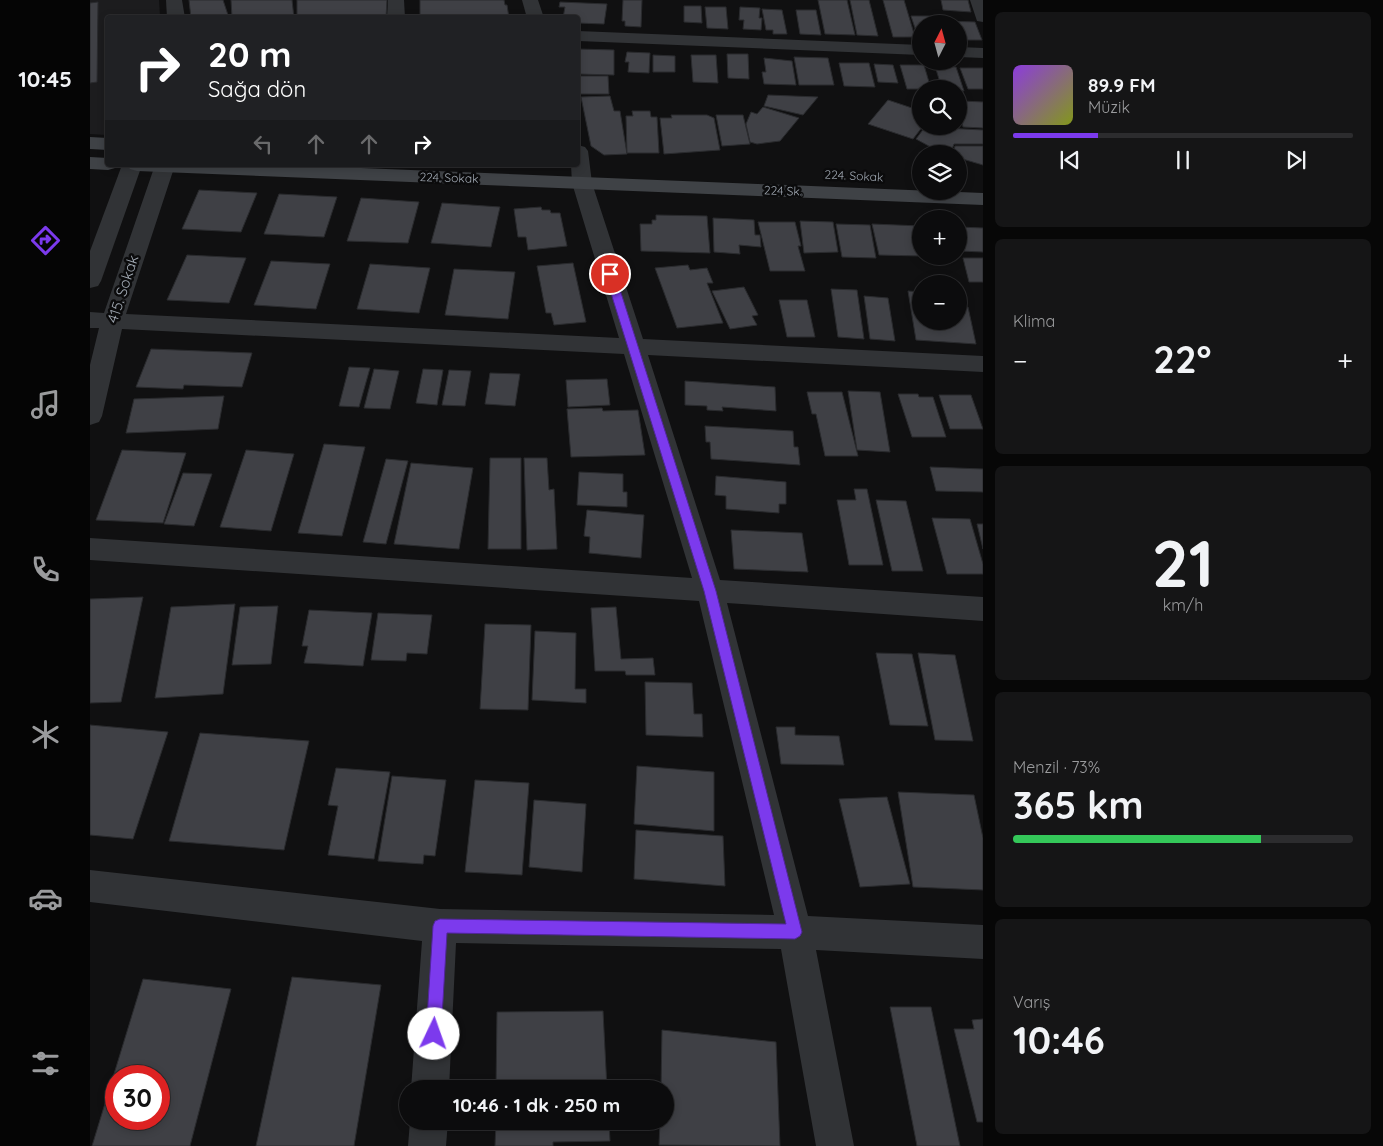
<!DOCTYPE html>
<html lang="tr">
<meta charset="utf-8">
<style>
:root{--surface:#0c0c0d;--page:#151516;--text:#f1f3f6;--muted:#9a9b9d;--line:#2c2c2e;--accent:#7c3aed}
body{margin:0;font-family:Quicksand,sans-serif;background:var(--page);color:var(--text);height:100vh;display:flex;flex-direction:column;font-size:19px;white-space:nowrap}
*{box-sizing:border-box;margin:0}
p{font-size:16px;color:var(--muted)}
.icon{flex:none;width:28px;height:28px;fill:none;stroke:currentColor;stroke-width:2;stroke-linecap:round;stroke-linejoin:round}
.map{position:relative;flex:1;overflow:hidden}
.sheet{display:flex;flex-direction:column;gap:12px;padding:12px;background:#070707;width:400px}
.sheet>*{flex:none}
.banner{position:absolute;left:15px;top:15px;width:475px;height:152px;border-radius:5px;box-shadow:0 2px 8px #0003,0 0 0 1px var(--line);background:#202124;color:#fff;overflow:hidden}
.needle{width:32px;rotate:6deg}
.fabs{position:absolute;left:822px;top:15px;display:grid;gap:10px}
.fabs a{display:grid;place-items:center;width:55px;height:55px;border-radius:50%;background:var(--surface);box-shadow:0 2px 8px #0003,0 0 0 1px var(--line);font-size:25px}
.speed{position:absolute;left:15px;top:1065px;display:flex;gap:10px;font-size:25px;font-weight:700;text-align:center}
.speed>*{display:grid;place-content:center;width:65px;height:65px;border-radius:50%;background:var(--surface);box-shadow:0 2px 8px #0003,0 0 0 1px var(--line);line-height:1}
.speed .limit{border:8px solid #d22;background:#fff;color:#111}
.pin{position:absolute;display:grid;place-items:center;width:42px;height:42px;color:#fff;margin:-21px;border:2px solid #fff;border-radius:50%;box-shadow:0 1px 5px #0007}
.me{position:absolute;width:55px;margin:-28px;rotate:3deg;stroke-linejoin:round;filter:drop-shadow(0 0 4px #0008)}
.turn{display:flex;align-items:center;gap:18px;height:105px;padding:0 20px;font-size:22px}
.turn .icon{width:65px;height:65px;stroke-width:2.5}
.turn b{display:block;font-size:35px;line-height:42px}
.lanes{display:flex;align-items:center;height:48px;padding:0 20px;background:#0003;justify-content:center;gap:25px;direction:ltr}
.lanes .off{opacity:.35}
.big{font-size:38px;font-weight:700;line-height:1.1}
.sheet .widget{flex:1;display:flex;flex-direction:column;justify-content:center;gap:8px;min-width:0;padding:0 18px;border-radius:8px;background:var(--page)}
.sheet .dial{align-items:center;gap:0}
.dial b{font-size:65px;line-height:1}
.song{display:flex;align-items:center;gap:15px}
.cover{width:60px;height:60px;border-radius:8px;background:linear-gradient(135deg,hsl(270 70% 55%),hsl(70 70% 35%))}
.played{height:5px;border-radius:2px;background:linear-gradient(90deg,var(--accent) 25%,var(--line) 25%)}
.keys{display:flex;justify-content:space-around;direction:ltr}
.heat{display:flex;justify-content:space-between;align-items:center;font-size:28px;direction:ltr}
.charge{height:8px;border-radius:4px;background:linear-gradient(90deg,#34c759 73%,var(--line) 0)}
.trip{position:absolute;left:309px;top:1080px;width:275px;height:50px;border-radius:25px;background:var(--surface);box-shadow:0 2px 8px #0003,0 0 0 1px var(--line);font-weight:700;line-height:50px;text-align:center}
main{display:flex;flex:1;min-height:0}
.dock{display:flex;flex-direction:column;width:90px;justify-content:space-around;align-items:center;background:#050505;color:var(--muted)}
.dock .icon{width:35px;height:35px}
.dock .on{color:var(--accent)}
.dock b{font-size:22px;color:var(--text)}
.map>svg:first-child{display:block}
.built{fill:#1c1c1e}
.building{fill:#3f4045;stroke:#2a2b2e;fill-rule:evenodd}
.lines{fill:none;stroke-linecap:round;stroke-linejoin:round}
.street{fill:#313336;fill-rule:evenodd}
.secondary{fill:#3f4246;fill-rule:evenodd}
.route{fill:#7c3aed;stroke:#51269a}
.labels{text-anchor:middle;stroke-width:5;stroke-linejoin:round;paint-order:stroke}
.far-street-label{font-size:12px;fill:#a1a9b3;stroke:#0b0b0c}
.street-label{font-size:15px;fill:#a1a9b3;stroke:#0b0b0c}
</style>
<main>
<nav class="dock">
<b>10:45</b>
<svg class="icon on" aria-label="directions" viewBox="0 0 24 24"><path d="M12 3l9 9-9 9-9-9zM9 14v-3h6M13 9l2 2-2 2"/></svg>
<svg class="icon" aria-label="music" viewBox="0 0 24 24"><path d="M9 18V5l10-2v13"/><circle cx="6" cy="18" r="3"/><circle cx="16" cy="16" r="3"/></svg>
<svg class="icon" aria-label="phone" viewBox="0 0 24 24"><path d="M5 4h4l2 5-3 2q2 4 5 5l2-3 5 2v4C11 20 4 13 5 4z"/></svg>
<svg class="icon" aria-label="climate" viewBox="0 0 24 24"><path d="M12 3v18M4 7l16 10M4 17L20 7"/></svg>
<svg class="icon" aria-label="car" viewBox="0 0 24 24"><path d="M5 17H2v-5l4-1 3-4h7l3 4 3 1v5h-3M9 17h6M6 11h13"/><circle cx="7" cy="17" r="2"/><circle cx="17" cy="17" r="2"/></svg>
<svg class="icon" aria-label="filters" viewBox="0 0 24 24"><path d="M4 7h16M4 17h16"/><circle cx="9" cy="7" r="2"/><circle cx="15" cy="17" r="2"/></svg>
</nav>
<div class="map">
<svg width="893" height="1146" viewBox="0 0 893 1146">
<rect width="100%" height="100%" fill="#101011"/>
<polygon class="built" points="0,0 69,0 70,17 18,18 17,135 0,134"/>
<g class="building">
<polygon points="99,0 133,0 139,18 101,18"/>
<polygon points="141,0 202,0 204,18 142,18"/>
<polygon points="207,0 297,0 296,18 207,18"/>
<polygon points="330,0 414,0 415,5 417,5 419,18 330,18"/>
<polygon points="533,0 552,0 551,27 535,26 535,21 532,21"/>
<polygon points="728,0 757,0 765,35 735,34"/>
<polygon points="760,0 779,0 788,36 767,35"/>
<polygon points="793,0 814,0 825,37 803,37"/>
<polygon points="851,0 878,0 881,12 853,10"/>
<polygon points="8,2 7,82 0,83 0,3"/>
<polygon points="470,2 517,4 514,24 488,23 488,18 473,18 475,7 469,7"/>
<polygon points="594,6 611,6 612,23 594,22"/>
<polygon points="615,7 636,7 638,29 617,28"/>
<polygon points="650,7 670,8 669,18 672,18 671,30 653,29 654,20 649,20"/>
<polygon points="672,9 692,10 697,34 683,34 683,30 676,30"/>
<polygon points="706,10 726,10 731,35 710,34"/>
<polygon points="821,16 847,16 850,24 831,24 831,37 828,37"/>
<polygon points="854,21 885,22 892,40 869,40 869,24 855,24"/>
<polygon points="488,49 524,50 524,75 488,74"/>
<polygon points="537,52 560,53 559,73 538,72 539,62 535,62"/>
<polygon points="637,54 658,54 659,79 638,78"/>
<polygon points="563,55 585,56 585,72 563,72"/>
<polygon points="601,55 626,55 628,83 603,82"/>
<polygon points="704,57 738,58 744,85 709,85"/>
<polygon points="674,58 702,61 706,85 674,84 672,72 676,72"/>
<polygon points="749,63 779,63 785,87 754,86"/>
<polygon points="784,64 803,65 808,83 788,82"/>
<polygon points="810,65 834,65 841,89 817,89"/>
<polygon points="845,66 866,67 874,91 852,89"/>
<polygon points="870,68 893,68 893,89 878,89"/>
<polygon points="488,76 518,76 519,94 488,94"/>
<polygon points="678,95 728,97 713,115 674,106"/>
<polygon points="520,96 524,111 530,111 537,154 514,155 501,146 491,97"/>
<polygon points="798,100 831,111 831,126 833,126 823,139 778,124"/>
<polygon points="872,101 893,102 893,128 873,127 869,109 869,106 873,106"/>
<polygon points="673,107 709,118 690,141 667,144 660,142 656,124 661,112 667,114"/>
<polygon points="542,111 560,111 561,117 567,117 569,153 537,153 536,116 543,116"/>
<polygon points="581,115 617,115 624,118 630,150 574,154 570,118 582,118"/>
<polygon points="626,115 653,115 660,144 632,146"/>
<polygon points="835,127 893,130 893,144 864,144 861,152 848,151 826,139"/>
<polygon points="865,146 893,146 893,165 869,158 869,154 863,154"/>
<polygon points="109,190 167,193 151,232 92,229"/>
<polygon points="189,194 247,197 234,237 174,234"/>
<polygon points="271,198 329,202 318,243 257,241"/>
<polygon points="352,203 410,207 401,247 341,243"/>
<polygon points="451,207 452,210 460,210 461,213 470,213 477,246 438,250 436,237 428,237 424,209"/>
<polygon points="566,215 617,216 620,253 551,251 550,224 562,224 562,220 566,220"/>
<polygon points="623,218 664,220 665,235 670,235 671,247 649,245 650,254 624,252"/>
<polygon points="710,221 743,222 748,252 714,253"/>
<polygon points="668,222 705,222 711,246 708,246 715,271 680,271"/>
<polygon points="746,224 780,225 786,258 752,257"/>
<polygon points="782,224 831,226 831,256 789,255"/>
<polygon points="869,227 893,228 893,252 869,251"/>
<polygon points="97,255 156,258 139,303 77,300"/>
<polygon points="873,258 893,258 893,282 879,282"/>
<polygon points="181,261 240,264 226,309 164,305"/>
<polygon points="483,263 496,322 464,325 461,313 456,313 447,266"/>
<polygon points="280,264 340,268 329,313 267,309"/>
<polygon points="598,265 600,270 617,268 623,283 617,283 633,323 587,328 565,268"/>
<polygon points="364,269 425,272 418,319 355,315"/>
<polygon points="654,287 668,315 662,316 667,325 640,329 622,291"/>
<polygon points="741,289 767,290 774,339 748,337"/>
<polygon points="818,291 831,292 831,321 869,321 869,294 871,294 873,307 878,307 886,344 826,340"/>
<polygon points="774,296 798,298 805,341 780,339"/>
<polygon points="689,300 717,300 725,337 697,337"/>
<polygon points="61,349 162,353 152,387 94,385 93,389 46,387"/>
<polygon points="259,367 280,368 269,407 249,406"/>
<polygon points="284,369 309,371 300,409 274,408"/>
<polygon points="333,369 353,370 347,405 326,403"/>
<polygon points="359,370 381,371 375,406 352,405"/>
<polygon points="400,373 430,374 425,406 395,404"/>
<polygon points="517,379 520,405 478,407 476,380"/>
<polygon points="595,381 685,387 686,411 632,407 633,411 617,410 617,406 595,405"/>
<polygon points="758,391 790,392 800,452 767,450"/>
<polygon points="717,392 752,392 768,456 735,456 726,414 722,414"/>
<polygon points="808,394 828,394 829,397 843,397 856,437 822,437"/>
<polygon points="849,395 881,395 893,429 860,429"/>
<polygon points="134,396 128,429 36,433 44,399"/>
<polygon points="512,408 513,411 548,410 555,455 481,457 477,409"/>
<polygon points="615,426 703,431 704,447 708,447 710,465 621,459 620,442 616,442"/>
<polygon points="234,444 275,447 252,536 208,533"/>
<polygon points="32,450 96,453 73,523 6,520"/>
<polygon points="156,450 204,454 181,531 130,527"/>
<polygon points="400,458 431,458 431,549 398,549"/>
<polygon points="434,458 457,458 459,490 464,489 467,549 437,550"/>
<polygon points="296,459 318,461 296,544 273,542"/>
<polygon points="321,463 383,468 369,549 304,544"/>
<polygon points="840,467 893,469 893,492 846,491"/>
<polygon points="489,472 533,474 533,492 537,492 537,507 487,505"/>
<polygon points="93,473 122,474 104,526 74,524"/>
<polygon points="626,476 696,482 696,504 689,504 689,513 636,509 636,496 625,495"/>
<polygon points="764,489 777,489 793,565 759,565 747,500 766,500"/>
<polygon points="786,500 816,501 833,571 802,571"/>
<polygon points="497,510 554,515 551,558 499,553 500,537 494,536"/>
<polygon points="842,518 880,519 893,564 893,574 857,574"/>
<polygon points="887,524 893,524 893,549"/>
<polygon points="641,530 712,533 718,572 644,569"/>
<polygon points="53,597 31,702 0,703 0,599"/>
<polygon points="145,604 133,694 65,698 81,607"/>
<polygon points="188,606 181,664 142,665 150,607"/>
<polygon points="526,607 531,659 563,658 565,675 536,675 535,671 505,671 501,608"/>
<polygon points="219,610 282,613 273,666 214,663 218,646 212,646"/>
<polygon points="288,613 342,615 337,654 317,653 316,661 281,660"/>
<polygon points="395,624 441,625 438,710 390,709"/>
<polygon points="445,631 486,633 485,689 496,689 496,703 442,700"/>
<polygon points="786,653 822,654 838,726 800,725"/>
<polygon points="828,653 865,655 883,741 845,740"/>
<polygon points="555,682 602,683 604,714 612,714 613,737 556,735"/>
<polygon points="0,725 78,732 43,839 0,835"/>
<polygon points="686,727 705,727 705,735 749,736 754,765 691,764"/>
<polygon points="110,733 219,741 194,850 79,841"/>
<polygon points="547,766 624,772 624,831 544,824"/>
<polygon points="246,768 300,772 284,859 238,855 248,806 238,805"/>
<polygon points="302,776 356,780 345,856 334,855 333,864 288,861"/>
<polygon points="385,780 439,783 432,875 375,872"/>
<polygon points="808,792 884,795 893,838 893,890 823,887"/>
<polygon points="797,797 820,884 770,887 749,799"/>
<polygon points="444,800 496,804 492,872 439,867"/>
<polygon points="546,830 633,836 635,886 544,879"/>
<polygon points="202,977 291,985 264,1146 166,1146"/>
<path d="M53,979l88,10 -41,157h-98zM26,1076h43v43h-43z"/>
<polygon points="800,1007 841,1007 870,1146 827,1146"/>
<polygon points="513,1011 517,1089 406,1089 407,1012"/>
<polygon points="893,1019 893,1122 887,1122 864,1029 884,1029 882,1020"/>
<polygon points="572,1030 686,1042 690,1146 569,1145 570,1121 575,1121 575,1089 571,1089"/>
<polygon points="406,1121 519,1121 520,1141 463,1142 463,1146 405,1146"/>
</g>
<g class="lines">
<g class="street">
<polygon points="76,0 92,0 95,18 77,18"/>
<polygon points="298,0 314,0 315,18 297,18"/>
<polygon points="432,0 448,0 454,18 437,18"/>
<polygon points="880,0 893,0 893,22 887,21"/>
<polygon points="488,31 831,45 831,55 488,41"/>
<polygon points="869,47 893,48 893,58 869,57"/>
<polygon points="488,145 495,147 498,151 502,183 553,339 893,356 893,372 558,355 630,580 893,597 893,621 637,603 718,916 893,925 893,959 726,950 764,1146 726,1146 691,949 366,943 359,1089 321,1089 332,941 0,902 0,870 350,909 684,915 609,601 0,560 0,538 602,578 534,354 32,329 12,416 9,422 0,425 0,365 9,328 0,328 0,312 14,313 65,165 85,165 36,314 529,338 482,183 481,165 488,165"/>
<polygon points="32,165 52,165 11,281 8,286 0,288 0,251"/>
<polygon points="320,1121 358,1121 356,1146 318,1146"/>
</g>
<g class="secondary">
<polygon points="0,137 18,138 18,150 0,149"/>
<polygon points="0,157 18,158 18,165 27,165 25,168 18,170 0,169"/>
<polygon points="37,165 197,165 893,193 893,205 47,171 40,169"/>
</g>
</g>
<polygon class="route" points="520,271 525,274 626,591 712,932 710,936 705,939 357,933 351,1034 349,1040 344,1042 338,1040 336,1034 343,926 345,921 350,919 696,924 614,591 515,274"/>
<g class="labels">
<g class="far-street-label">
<text transform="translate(764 176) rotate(3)" y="4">224. Sokak</text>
<text transform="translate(359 178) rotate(2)" y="4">224. Sokak</text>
<text transform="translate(693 191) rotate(2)" y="4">224 Sk.</text>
</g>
<g class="street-label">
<text transform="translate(33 289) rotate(-72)" y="5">415. Sokak</text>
</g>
</g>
</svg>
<div class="fabs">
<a><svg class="needle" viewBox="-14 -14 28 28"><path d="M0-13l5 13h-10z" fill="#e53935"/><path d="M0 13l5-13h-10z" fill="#9a9b9d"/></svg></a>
<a><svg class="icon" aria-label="search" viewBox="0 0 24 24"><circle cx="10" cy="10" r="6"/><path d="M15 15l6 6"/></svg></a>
<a><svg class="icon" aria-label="layers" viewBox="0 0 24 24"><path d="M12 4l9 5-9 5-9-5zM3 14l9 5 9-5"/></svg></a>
<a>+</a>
<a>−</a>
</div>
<div class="speed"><div class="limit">30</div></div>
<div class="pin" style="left:520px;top:274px;background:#d93025"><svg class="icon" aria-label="arrive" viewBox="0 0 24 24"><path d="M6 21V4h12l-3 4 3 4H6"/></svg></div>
<svg class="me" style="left:344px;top:1034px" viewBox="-20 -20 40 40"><circle r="19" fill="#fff"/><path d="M0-13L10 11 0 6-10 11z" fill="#7c3aed"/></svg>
<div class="trip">10:46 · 1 dk · 250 m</div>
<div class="banner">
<div class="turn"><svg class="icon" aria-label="right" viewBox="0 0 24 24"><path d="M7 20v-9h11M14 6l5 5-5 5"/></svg><div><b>20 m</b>Sağa dön</div></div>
<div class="lanes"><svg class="icon off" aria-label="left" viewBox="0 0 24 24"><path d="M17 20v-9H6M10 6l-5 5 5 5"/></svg><svg class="icon off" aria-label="ahead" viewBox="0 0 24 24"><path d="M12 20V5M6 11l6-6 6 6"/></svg><svg class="icon off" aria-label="ahead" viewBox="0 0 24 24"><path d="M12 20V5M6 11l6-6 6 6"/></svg><svg class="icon" aria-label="right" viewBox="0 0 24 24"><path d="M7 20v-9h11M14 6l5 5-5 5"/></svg></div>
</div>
</div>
<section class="sheet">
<div class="widget">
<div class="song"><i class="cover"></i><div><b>89.9 FM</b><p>Müzik</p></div></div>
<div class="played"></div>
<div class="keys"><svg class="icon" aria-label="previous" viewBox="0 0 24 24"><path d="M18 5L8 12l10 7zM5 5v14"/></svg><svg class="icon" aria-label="pause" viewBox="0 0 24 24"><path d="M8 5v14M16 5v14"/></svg><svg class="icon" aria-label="next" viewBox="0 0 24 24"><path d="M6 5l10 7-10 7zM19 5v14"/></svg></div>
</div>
<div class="widget"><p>Klima</p>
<div class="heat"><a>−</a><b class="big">22°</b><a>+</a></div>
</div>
<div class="widget dial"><b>21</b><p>km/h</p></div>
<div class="widget"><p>Menzil · 73%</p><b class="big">365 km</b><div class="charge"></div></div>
<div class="widget"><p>Varış</p><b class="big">10:46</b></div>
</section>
</main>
